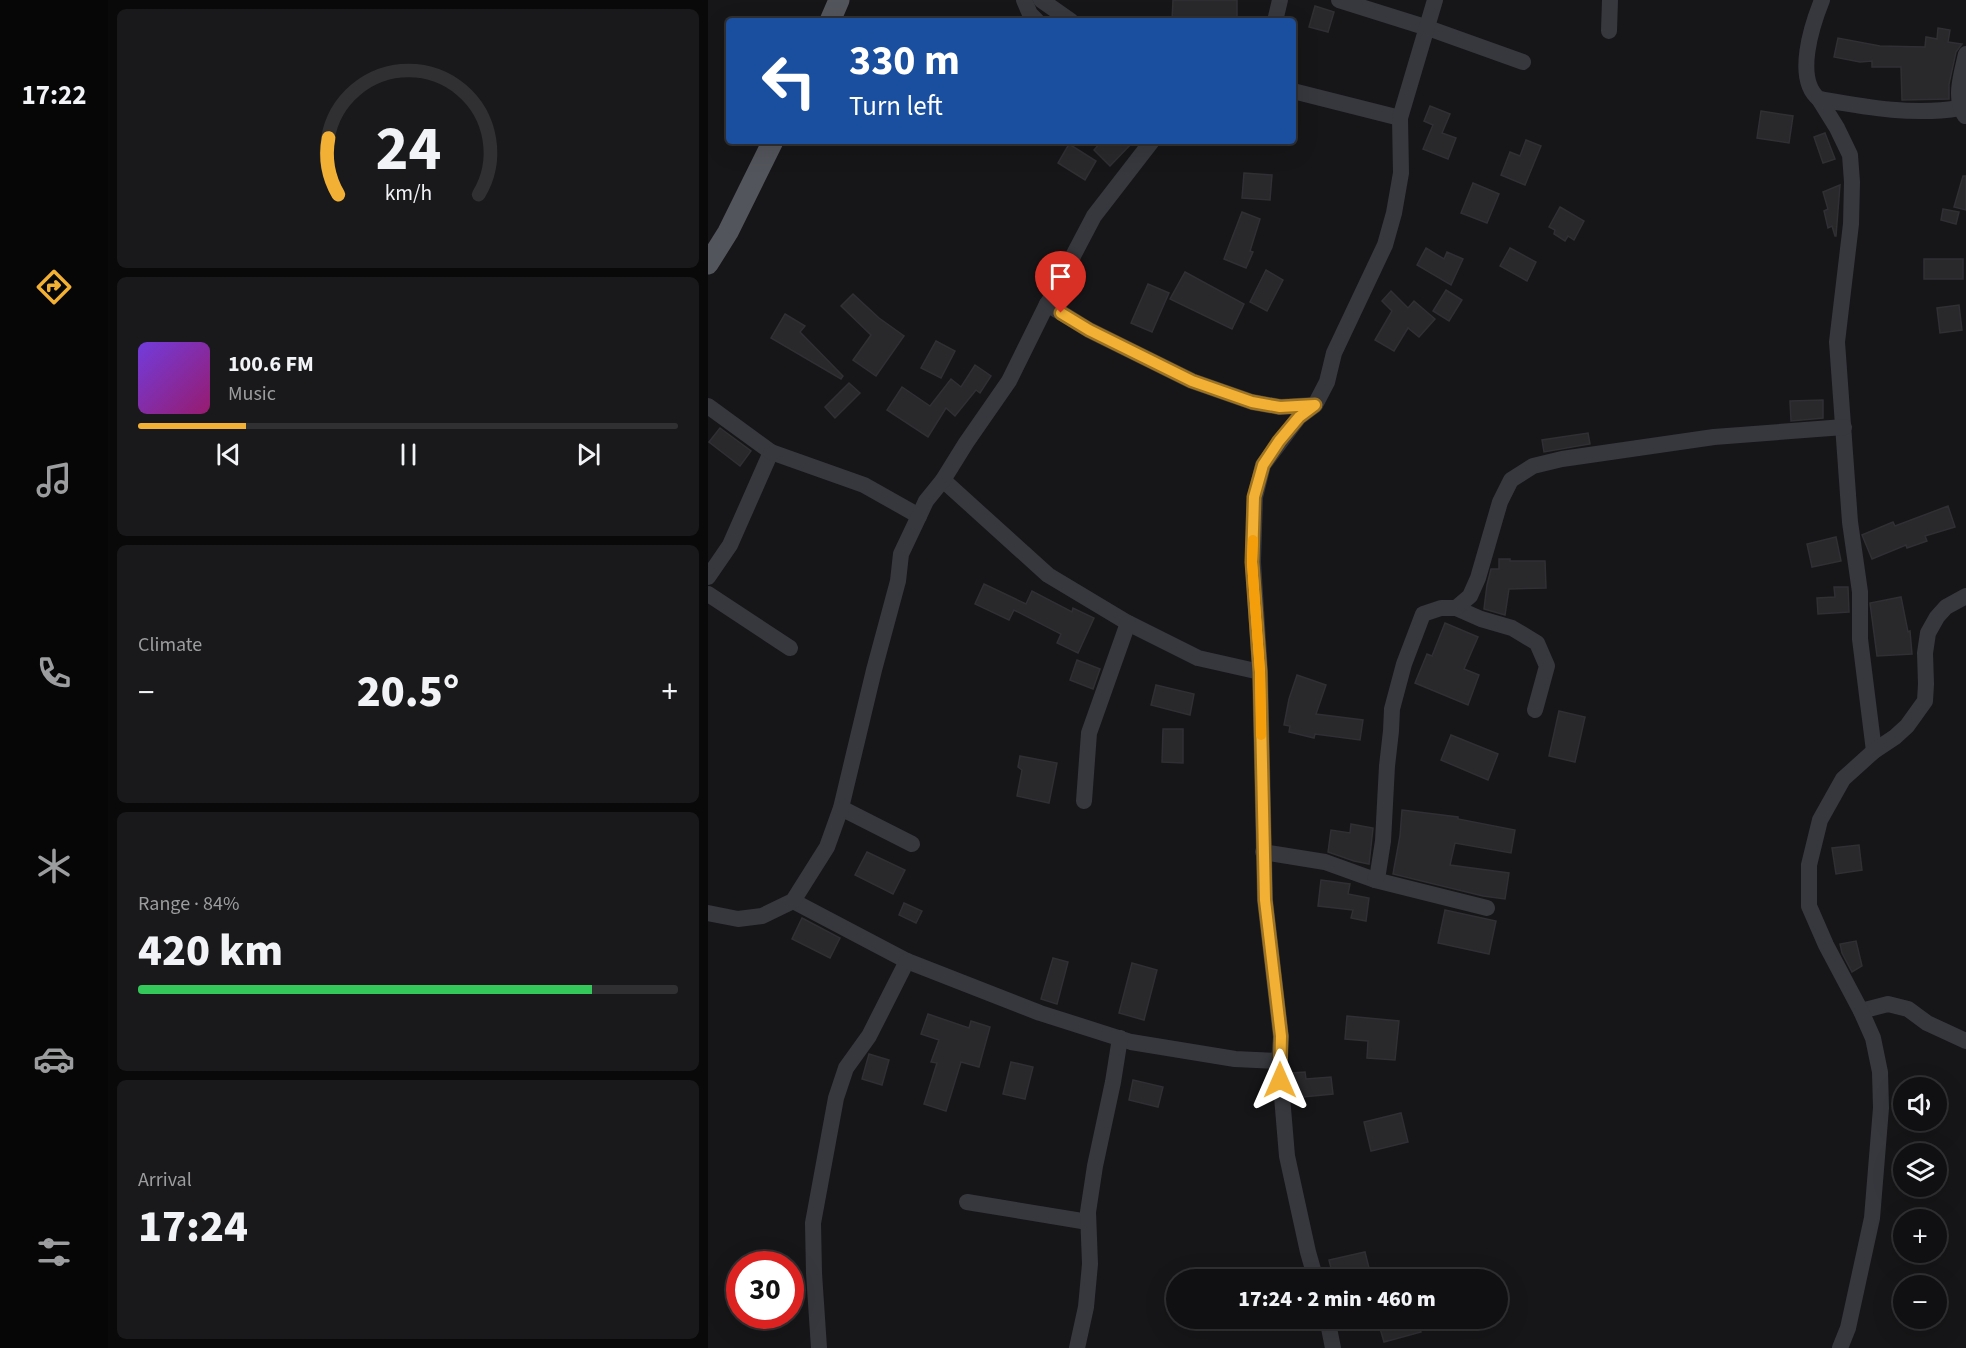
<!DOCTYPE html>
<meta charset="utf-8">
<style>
:root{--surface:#101012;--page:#19191b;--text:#f1f3f6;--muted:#9c9d9f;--line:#303032;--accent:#f2b134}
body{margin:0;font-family:"Source Sans 3",sans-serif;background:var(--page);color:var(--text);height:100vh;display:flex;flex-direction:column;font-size:22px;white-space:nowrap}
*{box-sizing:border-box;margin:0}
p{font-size:20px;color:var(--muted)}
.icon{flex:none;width:33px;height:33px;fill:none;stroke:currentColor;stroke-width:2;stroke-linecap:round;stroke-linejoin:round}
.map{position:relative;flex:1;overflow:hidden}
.sheet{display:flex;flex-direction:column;gap:9px;padding:9px;background:#09090a;width:600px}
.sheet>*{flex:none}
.hud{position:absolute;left:18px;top:18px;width:570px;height:126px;border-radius:6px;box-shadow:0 6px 24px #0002,0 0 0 2px var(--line);background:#1a4fa0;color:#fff;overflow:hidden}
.buttons{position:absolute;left:1185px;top:1077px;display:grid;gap:12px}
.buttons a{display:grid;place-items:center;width:54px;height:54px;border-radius:50%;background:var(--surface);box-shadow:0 6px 24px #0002,0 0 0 2px var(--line);font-size:30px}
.speed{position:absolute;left:18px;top:1251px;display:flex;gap:12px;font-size:30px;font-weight:700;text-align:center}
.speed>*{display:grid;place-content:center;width:78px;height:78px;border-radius:50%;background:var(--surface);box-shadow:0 6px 24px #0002,0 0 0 2px var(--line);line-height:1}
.speed .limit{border:9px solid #d22;background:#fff;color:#111}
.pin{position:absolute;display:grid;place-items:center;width:51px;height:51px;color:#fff;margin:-62px -26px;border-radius:50% 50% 50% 0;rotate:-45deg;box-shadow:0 0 6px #0007}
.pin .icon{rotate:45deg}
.me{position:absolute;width:66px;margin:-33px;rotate:0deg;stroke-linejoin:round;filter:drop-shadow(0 0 4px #0008)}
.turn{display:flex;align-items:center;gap:21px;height:126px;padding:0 24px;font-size:27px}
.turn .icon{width:78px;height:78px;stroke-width:2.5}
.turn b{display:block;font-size:42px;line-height:51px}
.big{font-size:45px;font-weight:800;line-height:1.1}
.sheet .tile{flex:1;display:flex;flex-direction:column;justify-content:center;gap:9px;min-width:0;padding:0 21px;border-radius:9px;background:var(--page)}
.sheet .dial{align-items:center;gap:0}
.dial svg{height:156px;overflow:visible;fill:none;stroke:var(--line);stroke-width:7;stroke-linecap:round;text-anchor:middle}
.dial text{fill:var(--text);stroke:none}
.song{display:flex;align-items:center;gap:18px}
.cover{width:72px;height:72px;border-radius:9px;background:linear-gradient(135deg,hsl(260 70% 55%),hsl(320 70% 35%))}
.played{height:6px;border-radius:3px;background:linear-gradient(90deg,var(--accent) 20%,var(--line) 20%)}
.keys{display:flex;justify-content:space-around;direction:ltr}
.heat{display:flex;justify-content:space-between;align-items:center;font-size:33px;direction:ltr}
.charge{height:9px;border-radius:4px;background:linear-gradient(90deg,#34c759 84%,var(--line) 0)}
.trip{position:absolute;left:458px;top:1269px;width:342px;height:60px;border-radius:30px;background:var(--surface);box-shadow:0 6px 24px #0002,0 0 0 2px var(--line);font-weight:800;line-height:60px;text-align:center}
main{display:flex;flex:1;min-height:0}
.tab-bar{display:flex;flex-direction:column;width:108px;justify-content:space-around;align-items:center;background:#060607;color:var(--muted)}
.tab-bar .icon{width:42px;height:42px}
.tab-bar .active{color:var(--accent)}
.tab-bar b{font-size:27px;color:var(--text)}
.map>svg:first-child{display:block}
.building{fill:#29292c;stroke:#303034;stroke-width:1.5}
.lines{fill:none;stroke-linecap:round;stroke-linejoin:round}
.minor{stroke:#37383d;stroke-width:16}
.major{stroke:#53555c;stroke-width:21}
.route-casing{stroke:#9d7322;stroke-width:15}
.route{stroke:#f2b134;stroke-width:10}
.slow{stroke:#f59e0b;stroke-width:10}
</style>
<main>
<nav class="tab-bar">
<b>17:22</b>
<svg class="icon active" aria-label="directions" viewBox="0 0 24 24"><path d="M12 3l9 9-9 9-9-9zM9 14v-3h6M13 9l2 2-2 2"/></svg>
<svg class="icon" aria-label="music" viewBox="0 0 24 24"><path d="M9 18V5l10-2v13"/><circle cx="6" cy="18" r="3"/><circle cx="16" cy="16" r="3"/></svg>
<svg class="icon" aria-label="phone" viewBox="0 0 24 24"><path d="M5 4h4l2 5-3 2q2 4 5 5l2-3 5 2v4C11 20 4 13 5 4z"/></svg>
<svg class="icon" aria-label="climate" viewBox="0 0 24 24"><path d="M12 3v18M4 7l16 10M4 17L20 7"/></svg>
<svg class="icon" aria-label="car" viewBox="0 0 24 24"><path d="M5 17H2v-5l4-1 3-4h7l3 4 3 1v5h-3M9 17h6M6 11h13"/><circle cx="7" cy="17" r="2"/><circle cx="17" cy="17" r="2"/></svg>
<svg class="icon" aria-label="filters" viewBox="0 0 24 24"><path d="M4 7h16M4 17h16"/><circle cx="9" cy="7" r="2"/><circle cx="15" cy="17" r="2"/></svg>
</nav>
<section class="sheet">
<div class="tile dial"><svg viewBox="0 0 100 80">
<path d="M14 69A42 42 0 1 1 86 69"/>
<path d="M14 69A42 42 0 0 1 9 40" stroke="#f2b134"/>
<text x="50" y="56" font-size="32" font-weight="700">24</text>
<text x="50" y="72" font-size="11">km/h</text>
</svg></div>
<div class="tile">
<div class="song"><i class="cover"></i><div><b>100.6 FM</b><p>Music</p></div></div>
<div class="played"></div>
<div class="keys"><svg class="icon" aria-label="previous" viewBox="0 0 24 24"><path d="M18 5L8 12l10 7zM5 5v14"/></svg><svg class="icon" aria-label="pause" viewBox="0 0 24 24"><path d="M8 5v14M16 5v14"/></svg><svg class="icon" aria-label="next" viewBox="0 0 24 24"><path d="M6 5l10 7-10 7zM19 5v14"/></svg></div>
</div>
<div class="tile"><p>Climate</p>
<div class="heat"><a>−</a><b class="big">20.5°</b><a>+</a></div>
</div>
<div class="tile"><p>Range · 84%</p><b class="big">420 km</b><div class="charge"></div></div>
<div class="tile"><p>Arrival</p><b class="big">17:24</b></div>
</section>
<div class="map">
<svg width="1258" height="1348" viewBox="0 0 1258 1348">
<rect width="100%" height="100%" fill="#161618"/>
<g class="building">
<polygon points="465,0 529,0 529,21 464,21"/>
<polygon points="607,6 626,12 620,32 601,27"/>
<polygon points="1230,28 1242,30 1240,42 1254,44 1248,52 1241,84 1241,99 1194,100 1193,67 1164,67 1164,61 1152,62 1126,57 1130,38 1172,46 1217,47 1218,37 1229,39"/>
<polygon points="722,106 742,114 734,133 748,138 740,159 715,149 725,125 716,121"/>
<polygon points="1053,111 1085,116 1081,143 1049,138"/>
<polygon points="1117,133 1127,159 1115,163 1106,137"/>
<polygon points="818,140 833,146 817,185 793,175 802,152 812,156"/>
<polygon points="394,141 426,141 402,166 386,150"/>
<polygon points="361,144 388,161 377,180 350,163"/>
<polygon points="536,173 564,175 562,200 534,198"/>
<polygon points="1255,176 1258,176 1258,210 1246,207"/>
<polygon points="765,183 791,194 779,223 753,213"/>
<polygon points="1132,185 1128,236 1127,236 1124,226 1120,228 1116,211 1120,209 1115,192"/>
<polygon points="852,207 876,221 866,240 860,236 857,241 846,234 847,230 841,227"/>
<polygon points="1235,209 1251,212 1248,224 1233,220"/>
<polygon points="534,212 552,219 542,251 545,252 538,268 516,259"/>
<polygon points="718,248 736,259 739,252 755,259 743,285 709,265"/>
<polygon points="802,248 828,262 819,281 792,266"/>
<rect x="1216" y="259" width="39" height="20"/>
<polygon points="558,270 575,280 559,311 542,302"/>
<polygon points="477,272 536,304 524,329 462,299"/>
<polygon points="440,284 461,293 444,332 423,323"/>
<polygon points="738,290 754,300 741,321 725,311"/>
<polygon points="683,291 700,308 706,301 727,319 711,337 700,328 686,351 667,340 684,311 674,301"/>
<polygon points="145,294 171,318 196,336 168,376 145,360 163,335 133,306"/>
<polygon points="1251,305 1254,330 1232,333 1229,308"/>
<polygon points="77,314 97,326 92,332 135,376 133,379 63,338"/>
<polygon points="228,341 247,351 233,378 213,368"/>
<polygon points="267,365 283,376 272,393 268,390 247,416 238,408 220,437 179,410 194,387 222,406 243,379 253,387"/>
<polygon points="141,383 152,393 127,418 117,407"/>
<polygon points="1115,400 1115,418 1083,421 1082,401"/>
<polygon points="12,428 43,451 32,466 1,442"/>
<polygon points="880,433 882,444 836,452 834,440"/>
<polygon points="1240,506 1247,527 1217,536 1219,541 1199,548 1198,545 1164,559 1154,535 1185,522 1187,526"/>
<polygon points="1128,537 1133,561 1104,567 1099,544"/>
<polygon points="791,559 802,559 802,561 837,561 838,588 801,589 797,615 776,609 779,585 783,569 791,569"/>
<polygon points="276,584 318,604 324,591 364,612 365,608 386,618 370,653 349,643 353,634 306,610 301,620 267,604"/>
<polygon points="1126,587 1140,587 1141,612 1110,614 1109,598 1127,597"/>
<polygon points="1193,597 1200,632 1202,631 1204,654 1169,656 1162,603"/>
<polygon points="737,623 770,637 756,669 771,675 760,705 707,683 719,654 724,656"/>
<polygon points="369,660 392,669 385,689 362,680"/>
<polygon points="589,675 618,685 608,714 655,720 652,740 607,734 606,738 581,732 582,726 576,725 581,699"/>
<polygon points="448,685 486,694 482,715 443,705"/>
<polygon points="851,711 877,717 867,762 841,756"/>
<polygon points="455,729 475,729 475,763 454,762"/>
<polygon points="743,735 790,754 780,780 733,760"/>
<polygon points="312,756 349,763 341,803 309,796 314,770 310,767"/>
<polygon points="694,810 750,817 750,819 807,830 803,853 747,843 742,865 801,873 797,899 775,896 685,874 692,836"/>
<polygon points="643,824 665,828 661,864 646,861 620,852 623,830 642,833"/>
<polygon points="1151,845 1154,870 1128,874 1124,848"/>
<polygon points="159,852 197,870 185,894 147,875"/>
<polygon points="613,880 642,884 640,894 661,898 658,921 643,918 645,910 610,906"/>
<polygon points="196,903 214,911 208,923 191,915"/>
<polygon points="737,910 788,921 781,954 730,943"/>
<polygon points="94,918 132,938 122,958 84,939"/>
<polygon points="1148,941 1154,966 1144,972 1134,953 1132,944"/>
<polygon points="345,958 360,962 349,1004 333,999"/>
<polygon points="424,963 449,970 436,1020 411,1013"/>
<polygon points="220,1014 261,1028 263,1021 282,1027 271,1067 253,1062 238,1111 216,1104 229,1063 223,1062 231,1040 213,1034"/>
<polygon points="639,1016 691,1021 687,1060 659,1058 660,1041 637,1039"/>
<polygon points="161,1054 181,1060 174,1085 154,1079"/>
<polygon points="303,1062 325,1067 317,1099 295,1094"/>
<polygon points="597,1072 598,1079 623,1077 625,1094 585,1098 583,1073"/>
<polygon points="425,1080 455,1087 450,1107 421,1100"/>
<polygon points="693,1113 700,1142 663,1151 656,1122"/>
<polygon points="657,1252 664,1280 626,1280 621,1260"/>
<polygon points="669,1318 691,1318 692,1321 710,1318 713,1332 676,1342"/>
</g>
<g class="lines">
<g class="minor">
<polyline points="316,0 322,14 329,21"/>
<polyline points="333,0 363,21"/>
<polyline points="631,0 720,28 815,62"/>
<path d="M1114,0c-10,25 -28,79 -3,99 46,8 94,17 141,9"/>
<polyline points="567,21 572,0"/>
<polyline points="901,31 902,0"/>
<polyline points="585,91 692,118"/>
<polyline points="1111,99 1129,128 1142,155 1144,182 1143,224 1129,342 1142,522 1152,592 1152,639 1166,751"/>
<path d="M1257,116c-12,-17 -3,-44 1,-62"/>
<polyline points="339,304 381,330 484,381 544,402 572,407 607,405"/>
<polyline points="0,406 63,452 22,545 0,577"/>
<polyline points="63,452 156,485 211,516"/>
<polyline points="235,480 340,575 420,623 490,658 552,672"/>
<polyline points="0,594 82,648"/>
<polyline points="748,608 773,619 804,628 829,643 839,666 827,710"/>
<polyline points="376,801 381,733 420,623"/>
<polyline points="133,808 204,844"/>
<polyline points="555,852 617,862 667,880 779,908"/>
<polyline points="667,880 670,873 675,841 679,766 683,731 684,709 696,664 715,614 733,608 748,608 762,596 770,578 792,502 803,480 825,466 854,459 1006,437 1136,427"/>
<polyline points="85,901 199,961 332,1013 423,1042 527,1059 571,1061"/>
<polyline points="0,913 30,919 54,916 85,901 119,847 133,808 166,670 190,581 193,554 211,516 218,501 235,480 258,443 301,381 339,304 355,281 366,254 386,216 444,141"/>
<polyline points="1153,1011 1180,1004 1200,1009 1219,1023 1258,1041"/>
<polyline points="259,1202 380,1222"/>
<polyline points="608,1280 600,1252 579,1156 571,1061 573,1037 557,900 552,672 545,562 547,497 555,465 591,417 607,405 619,382 626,353 677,245 686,213 693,173 692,118 727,0"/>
<polyline points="619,1318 625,1348"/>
<polyline points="111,1348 106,1273 105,1223 128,1098 138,1068 161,1036 199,961"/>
<polyline points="369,1348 378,1307 382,1264 380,1212 387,1166 405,1082 412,1038"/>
<polyline points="1132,1348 1140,1328 1164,1218 1173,1108 1172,1072 1165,1038 1153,1011 1118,945 1101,906 1101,865 1112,820 1135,779 1166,751 1187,737 1199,726 1217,701 1218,684 1217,653 1220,633 1229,617 1238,607 1258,596"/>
</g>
<g class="major">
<polyline points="122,21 131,0"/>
<polyline points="0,264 20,232 65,141"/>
</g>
</g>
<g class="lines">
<g class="route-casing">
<polyline id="route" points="353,313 381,330 484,381 544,402 572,407 607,405 591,417 571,441 555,465 546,497 544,562 552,672 557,900 573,1036 572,1080"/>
</g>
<use href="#route" class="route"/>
<polyline class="slow" points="545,540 544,562 552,672 553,735"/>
</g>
</svg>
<div class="buttons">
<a><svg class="icon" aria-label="sound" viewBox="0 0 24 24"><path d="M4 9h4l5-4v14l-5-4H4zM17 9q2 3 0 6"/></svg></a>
<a><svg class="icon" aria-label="layers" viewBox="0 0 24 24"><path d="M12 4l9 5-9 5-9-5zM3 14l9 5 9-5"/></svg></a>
<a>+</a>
<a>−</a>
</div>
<div class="speed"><div class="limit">30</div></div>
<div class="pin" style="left:353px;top:313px;background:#d93025"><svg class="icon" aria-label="arrive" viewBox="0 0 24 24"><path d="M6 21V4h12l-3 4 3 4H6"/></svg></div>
<svg class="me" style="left:572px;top:1080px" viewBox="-20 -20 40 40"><path d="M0-17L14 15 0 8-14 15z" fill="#f2b134" stroke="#fff" stroke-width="4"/></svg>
<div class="trip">17:24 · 2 min · 460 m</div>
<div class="hud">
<div class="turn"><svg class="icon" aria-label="left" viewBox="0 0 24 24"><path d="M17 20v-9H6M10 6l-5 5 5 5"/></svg><div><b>330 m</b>Turn left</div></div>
</div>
</div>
</main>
